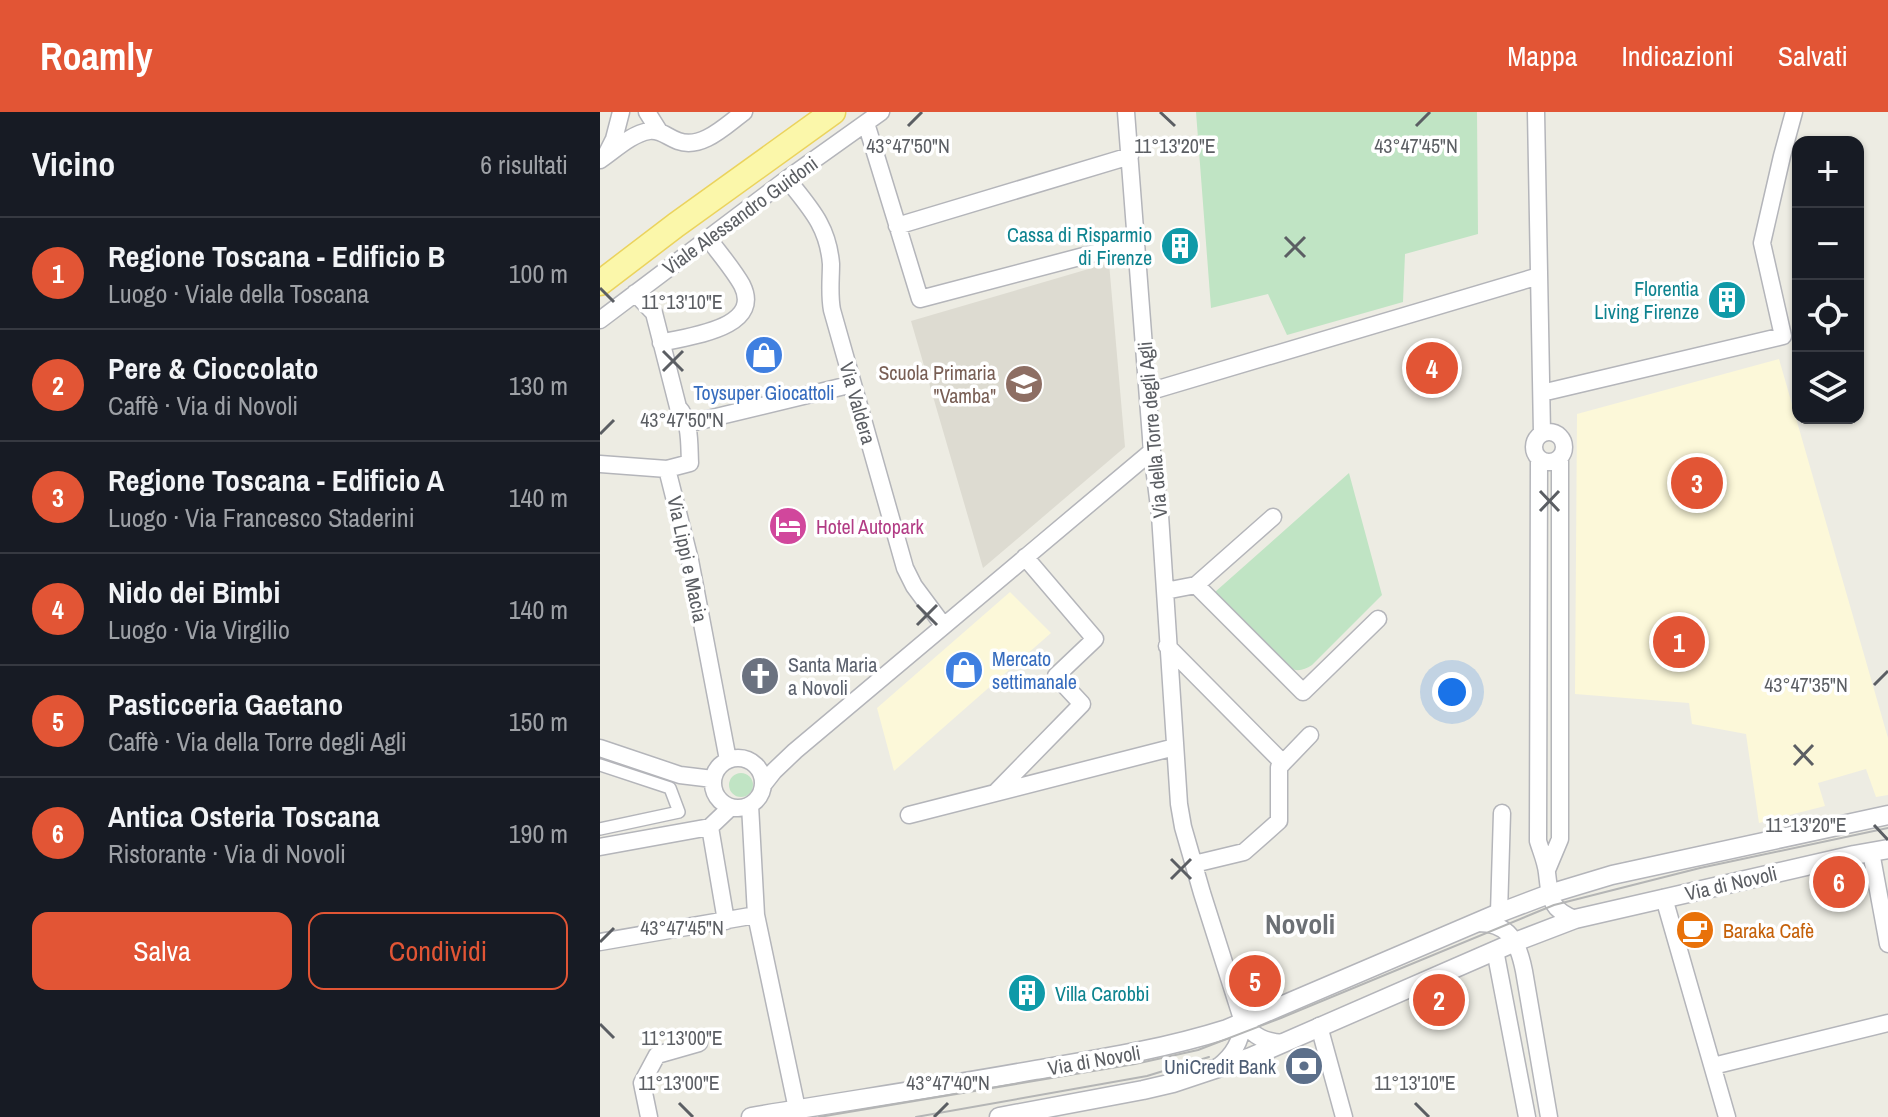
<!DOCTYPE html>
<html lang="it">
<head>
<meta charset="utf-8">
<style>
  :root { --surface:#171b24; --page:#20242c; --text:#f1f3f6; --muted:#9ea1a6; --line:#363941; --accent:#e25535 }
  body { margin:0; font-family:"Archivo Narrow",sans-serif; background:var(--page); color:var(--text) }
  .controls { position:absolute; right:24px; top:24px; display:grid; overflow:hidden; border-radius:16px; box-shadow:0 2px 6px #0004 }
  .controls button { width:72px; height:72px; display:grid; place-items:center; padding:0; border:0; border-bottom:2px solid var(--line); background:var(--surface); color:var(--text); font:40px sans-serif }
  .you { position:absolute; left:852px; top:580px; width:28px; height:28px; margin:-20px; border:6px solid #fff; border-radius:50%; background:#1a73e8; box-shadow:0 0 0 12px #1a73e833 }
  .badge { display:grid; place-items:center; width:52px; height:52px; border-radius:50%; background:var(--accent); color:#fff; font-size:26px; font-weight:700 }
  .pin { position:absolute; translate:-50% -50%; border:4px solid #fff; box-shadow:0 2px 8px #0006 }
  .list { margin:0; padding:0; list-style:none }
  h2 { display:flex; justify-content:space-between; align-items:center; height:104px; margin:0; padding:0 32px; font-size:34px }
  h2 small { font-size:26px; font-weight:400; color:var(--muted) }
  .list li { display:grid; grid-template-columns:52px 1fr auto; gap:24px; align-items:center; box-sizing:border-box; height:112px; padding:0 32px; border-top:2px solid var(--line) }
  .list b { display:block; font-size:30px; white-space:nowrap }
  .list p { margin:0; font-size:26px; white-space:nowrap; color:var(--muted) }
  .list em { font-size:26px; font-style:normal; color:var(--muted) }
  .actions { display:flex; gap:16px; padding:24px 32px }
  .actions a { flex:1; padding:18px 0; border:2px solid var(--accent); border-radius:16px; text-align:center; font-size:28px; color:var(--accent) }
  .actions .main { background:var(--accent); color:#fff }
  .icon { flex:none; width:44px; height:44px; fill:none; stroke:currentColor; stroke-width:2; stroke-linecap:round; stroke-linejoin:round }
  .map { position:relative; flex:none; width:1288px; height:1005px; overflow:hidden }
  header { display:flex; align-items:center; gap:48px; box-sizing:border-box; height:112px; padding:0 40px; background:var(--accent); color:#fff }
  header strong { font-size:38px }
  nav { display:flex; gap:44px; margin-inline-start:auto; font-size:28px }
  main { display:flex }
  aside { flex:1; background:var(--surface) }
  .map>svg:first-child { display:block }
  .commercial { fill:#fcf8d9 }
  .education { fill:#dddbd1 }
  .green { fill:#c0e4c4 }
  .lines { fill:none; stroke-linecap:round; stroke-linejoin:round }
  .pedestrian-casing { stroke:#b4b5ba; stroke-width:14 }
  .minor-casing { stroke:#b4b5ba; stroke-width:19 }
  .tertiary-casing { stroke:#b4b5ba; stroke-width:21 }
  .primary-casing { stroke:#ebd35e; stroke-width:27 }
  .pedestrian { stroke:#fff; stroke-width:11 }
  .minor { stroke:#fff; stroke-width:16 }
  .tertiary { stroke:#fff; stroke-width:18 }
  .primary { stroke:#fbf7aa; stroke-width:24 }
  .tram { stroke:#b4b5b5; stroke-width:2 }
  .ticks { fill:none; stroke:#5b5e63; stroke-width:3 }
  .labels { text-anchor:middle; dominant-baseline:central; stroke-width:7; stroke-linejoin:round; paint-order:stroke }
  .street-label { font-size:20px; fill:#5b5e63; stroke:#fff }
  .culture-label { font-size:20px; fill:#0d838f; stroke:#fff; text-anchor:end }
  .education-label { font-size:20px; fill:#785e54; stroke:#fff; text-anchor:end }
  .shop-label { font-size:20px; fill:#366cbe; stroke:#fff }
  .hotel-label { font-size:20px; fill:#b23c85; stroke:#fff; text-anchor:start }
  .worship-label { font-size:20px; fill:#5b616d; stroke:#fff; text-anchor:start }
  .food-label { font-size:20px; fill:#c56008; stroke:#fff; text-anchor:start }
  .service-label { font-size:20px; fill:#4e5e75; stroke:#fff; text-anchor:end }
  .district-label { font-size:28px; font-weight:bold; fill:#6c7075; stroke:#fff }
  .ticks-label { font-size:20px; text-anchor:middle; fill:#5b5e63; stroke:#fff; stroke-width:7; stroke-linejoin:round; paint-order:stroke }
</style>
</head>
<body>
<header>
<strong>Roamly</strong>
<nav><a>Mappa</a><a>Indicazioni</a><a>Salvati</a></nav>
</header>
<main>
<aside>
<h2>Vicino<small>6 risultati</small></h2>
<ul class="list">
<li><span class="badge">1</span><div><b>Regione Toscana - Edificio B</b><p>Luogo · Viale della Toscana</p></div><em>100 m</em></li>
<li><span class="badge">2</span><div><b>Pere &amp; Cioccolato</b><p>Caffè · Via di Novoli</p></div><em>130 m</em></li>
<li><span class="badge">3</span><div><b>Regione Toscana - Edificio A</b><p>Luogo · Via Francesco Staderini</p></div><em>140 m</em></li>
<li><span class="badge">4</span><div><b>Nido dei Bimbi</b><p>Luogo · Via Virgilio</p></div><em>140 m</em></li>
<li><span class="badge">5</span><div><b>Pasticceria Gaetano</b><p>Caffè · Via della Torre degli Agli</p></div><em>150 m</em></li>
<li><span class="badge">6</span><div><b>Antica Osteria Toscana</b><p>Ristorante · Via di Novoli</p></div><em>190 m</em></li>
</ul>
<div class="actions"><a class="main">Salva</a><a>Condividi</a></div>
</aside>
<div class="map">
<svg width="1288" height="1005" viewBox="0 0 1288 1005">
  <rect width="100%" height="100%" fill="#edece3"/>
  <path class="commercial" d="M1179,247l109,379v57l-12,2 -10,-28 -48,14 7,23 -66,17 -13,-89 -54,-10 -3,-21 -114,-9 2,-280z
    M410,480l41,41 -157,138 -17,-63z"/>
  <path class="education" d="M509,151l16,184 -142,121 -72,-247z"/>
  <path class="green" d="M596,0h281l1,122 -73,20 -2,48 -116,33 -19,-41 -57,14z
    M749,361l33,122 -70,70c-8,5 -14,7 -23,3l-74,-76z
    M129 673a12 12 0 1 1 24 0a12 12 0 1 1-24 0Z"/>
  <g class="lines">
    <defs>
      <path id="pedestrian" d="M0,653l70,23 9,24 -79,17"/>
      <path id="minor" d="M47,0l12,19
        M526,0l26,339 8,64 19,289 4,23 19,66 41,129c11,15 22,20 41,21
        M936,0l6,321
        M266,11l54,176 217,-57
        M6,43l8,-16 7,-27
        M0,48c15,-10 31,-26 49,-29 11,-2 18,6 29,10 24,9 48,-16 66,-29
        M187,67c23,29 41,47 44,85 0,15 -2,30 1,46l73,258 9,18 29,39
        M297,114l233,-70
        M0,208l187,-141 94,-67
        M61,231c26,-7 103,-14 81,-58 -9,-16 -23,-32 -34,-47
        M950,279l233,-55 -21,-93 20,-87 12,-44
        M548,280l391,-116
        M87,312l166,-40
        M934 335a15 15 0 1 1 30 0a15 15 0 1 1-30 0Z
        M939,348l-1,381c3,10 8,21 9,32 3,24 2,36 28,46
        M0,352l67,5 23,-6c-1,-18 1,-42 -12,-56l-24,-94 -19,-20
        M67,357l23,91 38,200
        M596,473l77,-68
        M565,479l31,-6 107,107 75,-73
        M567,534l116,117 -4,4v54l-35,31 -50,12
        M0,636l80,27 33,4
        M113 671a25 25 0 1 1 50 0a25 25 0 1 1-50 0Z
        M683,651l27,-28
        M163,673l11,-14 21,-20 357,-300
        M397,679l85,-87 -26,-28 39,-37 -70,-82
        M150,693l6,110 41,194
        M309,703l266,-68
        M110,715l16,94
        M0,735l110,-20 21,-20
        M1271,740l17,92
        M947,758l13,-31v-381
        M1064,786l63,219
        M899,801l3,-100
        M875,811c34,-1 43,18 49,48l25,146
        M0,830l156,-27
        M895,838l32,167
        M719,914l25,91
        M1113,954l175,-43
        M618,955c16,-12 23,-26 25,-45
        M49,1005l-7,-34 15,-28 42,-12"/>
      <path id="tertiary" d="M151,1005c95,-16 190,-30 284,-47 65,-11 129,-21 192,-41l272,-116 50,-19 63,-19 276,-60
        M399,1005l144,-27 30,-7 78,-26 264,-115 60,-23 279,-64 34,-6"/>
      <path id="primary" d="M0,171l76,-58 157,-113"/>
    </defs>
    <use href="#pedestrian" class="pedestrian-casing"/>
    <use href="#minor" class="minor-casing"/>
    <use href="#tertiary" class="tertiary-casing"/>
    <use href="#primary" class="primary-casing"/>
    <use href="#pedestrian" class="pedestrian"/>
    <use href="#minor" class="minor"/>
    <use href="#tertiary" class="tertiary"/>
    <use href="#primary" class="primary"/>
    <path class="tram" d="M219,1005l316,-53 63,-14 83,-32 273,-113 146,-37 188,-40
      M316,1005l231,-41 62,-19"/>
  </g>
  <path class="ticks" d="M560,0l15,14M308,14l14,-14M816,14l14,-14M685,125l20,20M685,145l20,-20M0,176l14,14M63,239l20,20M63,259l20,-20M0,322l14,-14M940,379l19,20M940,399l19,-20M317,493l20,20M317,513l20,-20M1274,573l14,-14M1194,633l19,20M1194,653l19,-20M1274,713l14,15M571,747l20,20M571,767l20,-20M0,830l14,-14M0,912l14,14M79,991l14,14M815,991l14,14M334,1005l14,-14"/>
  <defs>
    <symbol id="building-disc" viewBox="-11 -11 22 22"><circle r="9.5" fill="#0f9aa8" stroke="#fff"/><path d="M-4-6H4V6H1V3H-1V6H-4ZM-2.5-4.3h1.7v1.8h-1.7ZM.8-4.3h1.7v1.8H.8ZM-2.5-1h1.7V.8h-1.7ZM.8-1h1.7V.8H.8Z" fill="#fff"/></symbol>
    <symbol id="shop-disc" viewBox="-11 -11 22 22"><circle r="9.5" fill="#3f7fe0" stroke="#fff"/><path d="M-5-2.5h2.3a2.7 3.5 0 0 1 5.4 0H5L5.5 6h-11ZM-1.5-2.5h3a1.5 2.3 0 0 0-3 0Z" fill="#fff"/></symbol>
    <symbol id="school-disc" viewBox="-11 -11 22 22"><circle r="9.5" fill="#8d6e63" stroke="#fff"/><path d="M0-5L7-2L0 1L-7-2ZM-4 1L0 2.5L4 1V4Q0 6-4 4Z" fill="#fff"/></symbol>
    <symbol id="hotel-disc" viewBox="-11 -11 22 22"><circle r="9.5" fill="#d1479c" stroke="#fff"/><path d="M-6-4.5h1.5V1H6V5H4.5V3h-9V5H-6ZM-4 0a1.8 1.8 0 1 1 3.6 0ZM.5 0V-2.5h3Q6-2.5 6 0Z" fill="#fff"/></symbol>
    <symbol id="church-disc" viewBox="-11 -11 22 22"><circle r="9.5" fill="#6b7280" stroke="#fff"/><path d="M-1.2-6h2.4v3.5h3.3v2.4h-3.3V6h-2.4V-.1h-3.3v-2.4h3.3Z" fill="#fff"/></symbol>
    <symbol id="cafe-disc" viewBox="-11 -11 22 22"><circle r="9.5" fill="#e8710a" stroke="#fff"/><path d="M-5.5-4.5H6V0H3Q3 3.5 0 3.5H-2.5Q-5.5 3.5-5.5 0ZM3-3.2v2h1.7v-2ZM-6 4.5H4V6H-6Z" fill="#fff"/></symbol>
    <symbol id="bank-disc" viewBox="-11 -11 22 22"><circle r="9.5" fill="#5c6f8a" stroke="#fff"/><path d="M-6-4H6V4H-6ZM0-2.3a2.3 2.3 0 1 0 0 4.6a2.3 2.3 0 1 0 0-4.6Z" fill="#fff"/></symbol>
  </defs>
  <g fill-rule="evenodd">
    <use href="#building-disc" x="558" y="112" width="44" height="44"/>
    <use href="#building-disc" x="1105" y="166" width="44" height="44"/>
    <use href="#shop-disc" x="142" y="221" width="44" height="44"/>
    <use href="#school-disc" x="402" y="250" width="44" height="44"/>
    <use href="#hotel-disc" x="166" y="392" width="44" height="44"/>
    <use href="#shop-disc" x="342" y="536" width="44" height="44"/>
    <use href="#church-disc" x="138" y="542" width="44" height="44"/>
    <use href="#cafe-disc" x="1073" y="796" width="44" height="44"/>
    <use href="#building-disc" x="405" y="859" width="44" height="44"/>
    <use href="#bank-disc" x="682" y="932" width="44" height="44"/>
  </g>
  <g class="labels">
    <g class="street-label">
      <text transform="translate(140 103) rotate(-36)">Viale Alessandro Guidoni</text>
      <text transform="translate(258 291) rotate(74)">Via Valdera</text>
      <text transform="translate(552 318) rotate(-95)">Via della Torre degli Agli</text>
      <text transform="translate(88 447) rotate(78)">Via Lippi e Macia</text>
      <text transform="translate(1131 771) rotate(-13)">Via di Novoli</text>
      <text transform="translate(494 948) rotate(-10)">Via di Novoli</text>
    </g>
    <g class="culture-label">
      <text x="552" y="122">Cassa di Risparmio<tspan x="552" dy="23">di Firenze</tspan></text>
      <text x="1099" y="176">Florentia<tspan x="1099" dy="23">Living Firenze</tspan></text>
      <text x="455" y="881" text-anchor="start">Villa Carobbi</text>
    </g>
    <g class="education-label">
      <text x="396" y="260">Scuola Primaria<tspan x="396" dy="23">"Vamba"</tspan></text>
    </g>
    <g class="shop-label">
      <text x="164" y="280">Toysuper Giocattoli</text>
      <text x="392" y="546" text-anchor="start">Mercato<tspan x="392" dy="23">settimanale</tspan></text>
    </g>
    <g class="hotel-label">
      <text x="216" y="414">Hotel Autopark</text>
    </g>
    <g class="worship-label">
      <text x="188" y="552">Santa Maria<tspan x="188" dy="23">a Novoli</tspan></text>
    </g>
    <g class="food-label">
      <text x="1123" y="818">Baraka Cafè</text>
    </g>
    <g class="service-label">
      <text x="676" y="954">UniCredit Bank</text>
    </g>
    <g class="district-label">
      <text x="700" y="812">Novoli</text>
    </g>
  </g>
  <g class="ticks-label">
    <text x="308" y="41">43°47'50"N</text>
    <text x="575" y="41">11°13'20"E</text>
    <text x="816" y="41">43°47'45"N</text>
    <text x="82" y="197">11°13'10"E</text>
    <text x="82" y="315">43°47'50"N</text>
    <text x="1206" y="580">43°47'35"N</text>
    <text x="1206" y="720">11°13'20"E</text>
    <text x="82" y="823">43°47'45"N</text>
    <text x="82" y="933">11°13'00"E</text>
    <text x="79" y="978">11°13'00"E</text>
    <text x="348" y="978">43°47'40"N</text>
    <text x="815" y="978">11°13'10"E</text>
  </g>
</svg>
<div class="controls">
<button>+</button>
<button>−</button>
<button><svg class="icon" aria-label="locate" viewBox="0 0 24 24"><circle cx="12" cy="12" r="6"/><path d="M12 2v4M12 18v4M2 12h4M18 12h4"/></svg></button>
<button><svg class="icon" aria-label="layers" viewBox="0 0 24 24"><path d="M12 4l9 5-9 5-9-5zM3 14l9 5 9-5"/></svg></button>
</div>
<div class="you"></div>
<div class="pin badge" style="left:1079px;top:530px">1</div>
<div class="pin badge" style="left:839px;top:888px">2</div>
<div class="pin badge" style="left:1097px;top:371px">3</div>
<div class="pin badge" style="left:832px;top:256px">4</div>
<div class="pin badge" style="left:655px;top:869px">5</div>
<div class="pin badge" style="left:1239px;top:770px">6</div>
</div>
</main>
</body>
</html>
